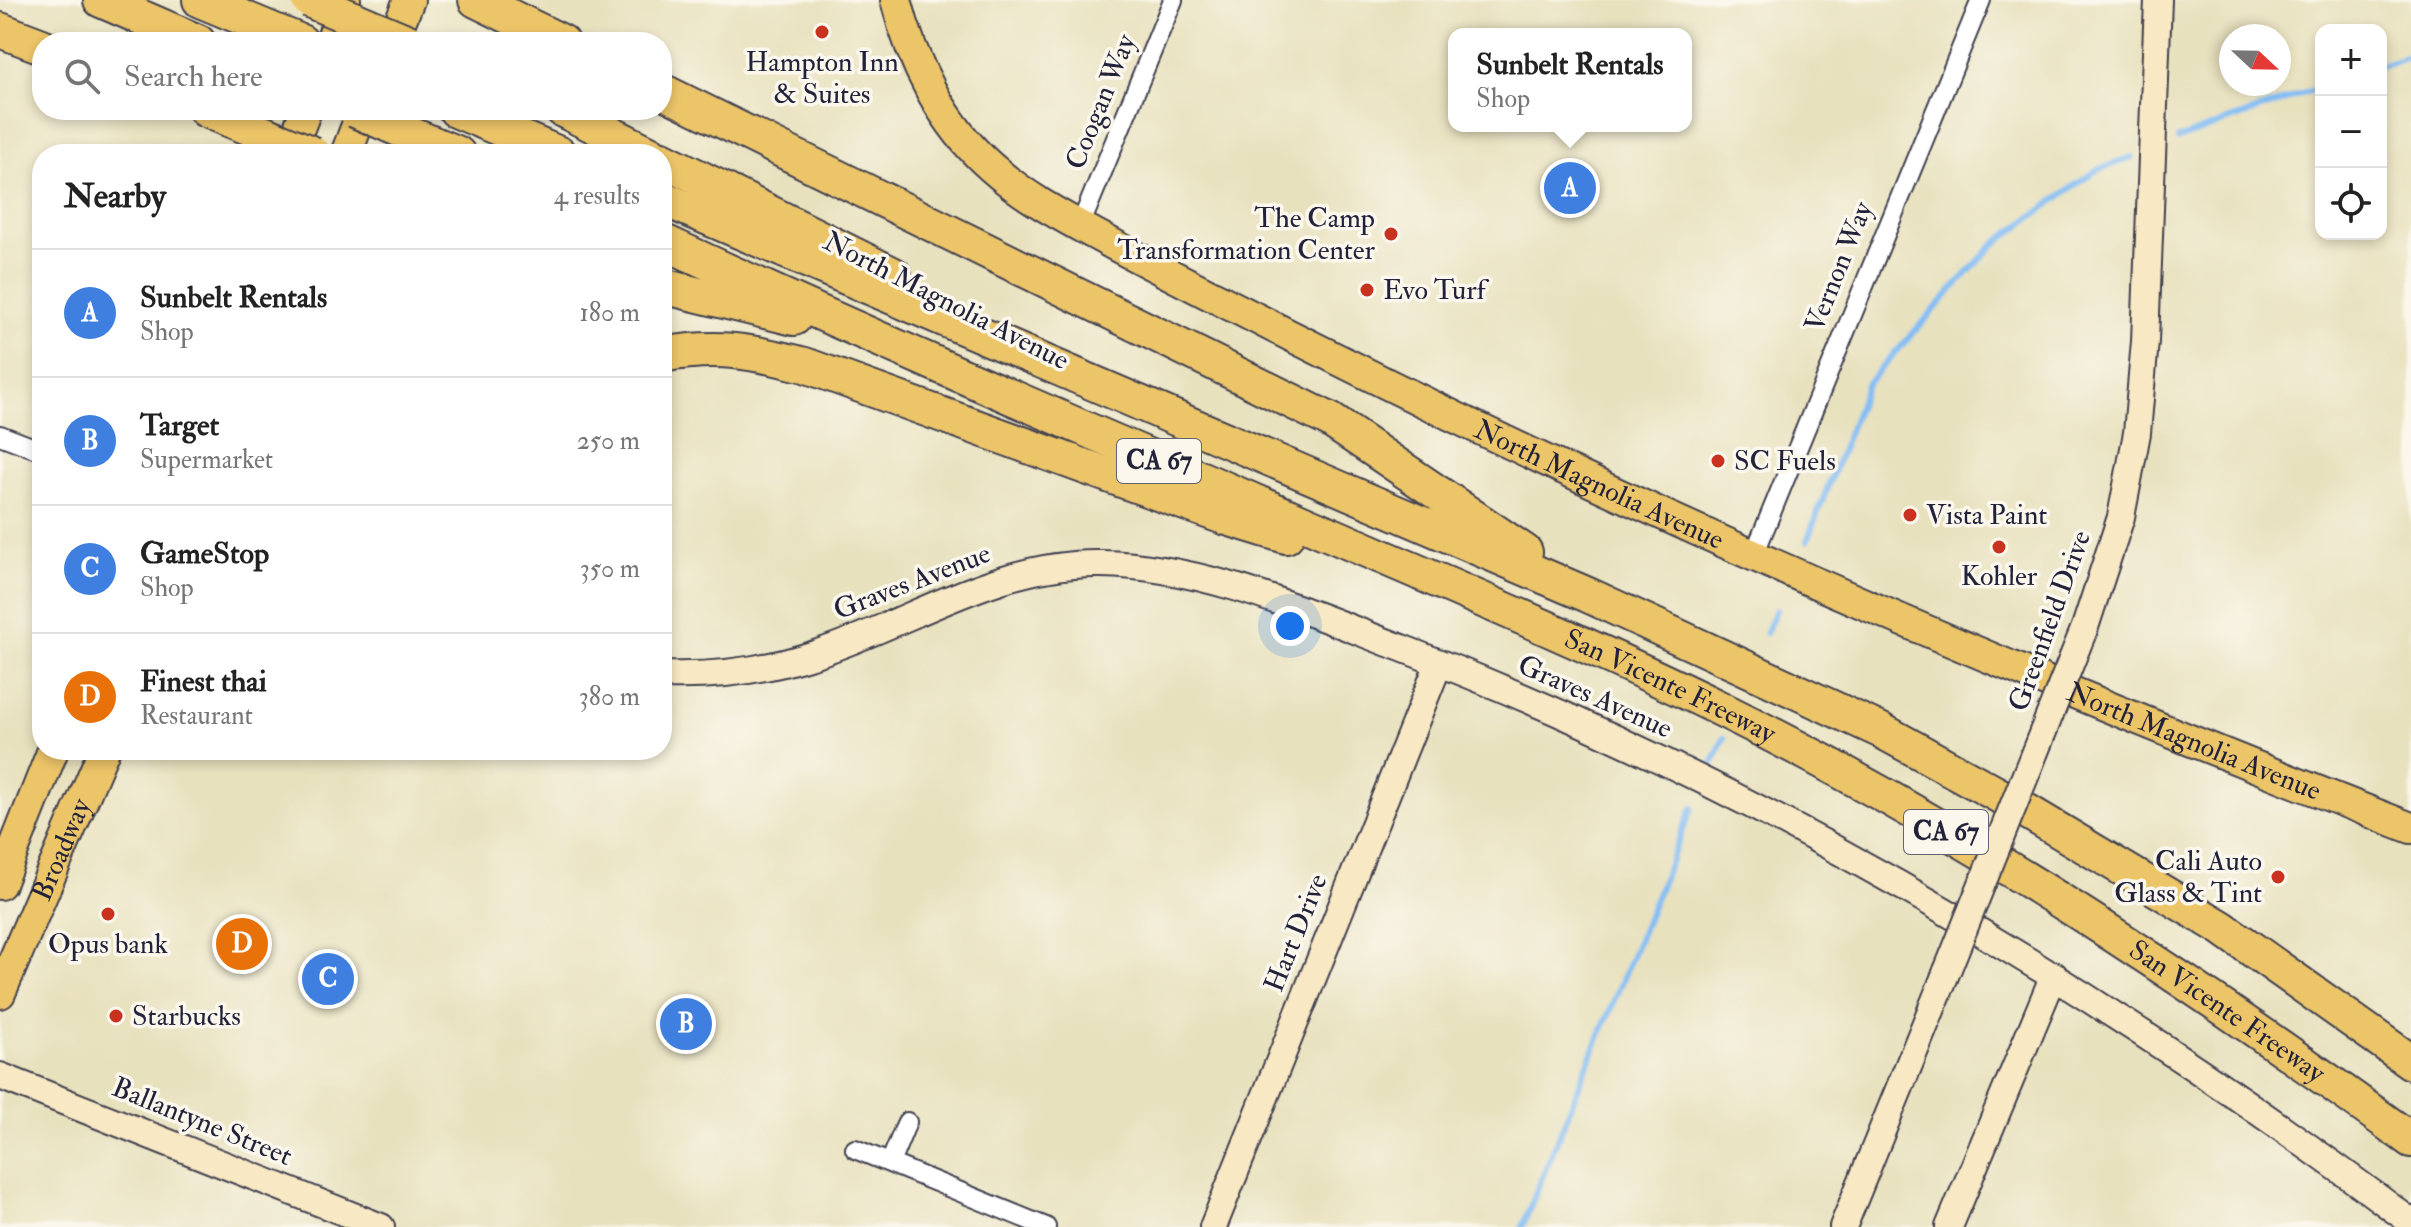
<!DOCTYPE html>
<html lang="en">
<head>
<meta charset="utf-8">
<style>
  :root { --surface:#fff; --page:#f6f6f6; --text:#222; --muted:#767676; --line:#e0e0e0; --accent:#2563eb }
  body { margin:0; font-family:"IM FELL Double Pica",serif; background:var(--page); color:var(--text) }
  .controls { position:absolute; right:24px; top:24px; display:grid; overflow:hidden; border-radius:16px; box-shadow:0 4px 12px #0003 }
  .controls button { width:72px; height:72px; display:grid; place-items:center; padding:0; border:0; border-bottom:2px solid var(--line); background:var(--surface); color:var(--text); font:40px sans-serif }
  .compass { position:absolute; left:2219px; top:24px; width:72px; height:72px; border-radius:50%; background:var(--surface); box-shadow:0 4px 12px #0003; rotate:112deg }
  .you { position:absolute; left:1290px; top:626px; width:28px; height:28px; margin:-20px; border:6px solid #fff; border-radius:50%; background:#1a73e8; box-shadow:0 0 0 12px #1a73e833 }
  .badge { display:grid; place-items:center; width:52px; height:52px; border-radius:50%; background:var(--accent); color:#fff; font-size:26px; font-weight:700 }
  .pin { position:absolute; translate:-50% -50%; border:4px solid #fff; box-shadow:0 2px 8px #0006 }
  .popup { position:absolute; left:1448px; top:28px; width:244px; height:104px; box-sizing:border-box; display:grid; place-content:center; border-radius:16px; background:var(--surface); filter:drop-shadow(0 2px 6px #0005); font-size:26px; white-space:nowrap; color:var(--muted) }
  .popup b { font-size:30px; color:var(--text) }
  .popup::after { content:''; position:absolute; left:50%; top:100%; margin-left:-16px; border:16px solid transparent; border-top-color:var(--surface) }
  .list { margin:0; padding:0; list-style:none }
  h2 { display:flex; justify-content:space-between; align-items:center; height:104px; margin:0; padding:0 32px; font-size:34px }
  h2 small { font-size:26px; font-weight:400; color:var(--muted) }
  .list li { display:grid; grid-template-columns:52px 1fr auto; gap:24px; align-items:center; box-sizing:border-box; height:128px; padding:0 32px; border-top:2px solid var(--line) }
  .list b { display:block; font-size:30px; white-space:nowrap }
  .list p { margin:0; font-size:26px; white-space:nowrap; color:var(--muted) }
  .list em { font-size:26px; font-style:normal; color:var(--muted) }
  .icon { flex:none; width:44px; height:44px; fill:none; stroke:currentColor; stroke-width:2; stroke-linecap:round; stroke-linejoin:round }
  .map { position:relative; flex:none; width:2411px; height:1227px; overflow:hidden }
  .search { position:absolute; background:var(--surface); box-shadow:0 4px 12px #0003; left:32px; top:32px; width:640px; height:88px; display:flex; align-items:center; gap:20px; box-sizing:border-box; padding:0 28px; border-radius:32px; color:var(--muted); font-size:30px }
  .panel { position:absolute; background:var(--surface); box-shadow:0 4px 12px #0003; left:32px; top:144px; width:640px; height:616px; border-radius:32px }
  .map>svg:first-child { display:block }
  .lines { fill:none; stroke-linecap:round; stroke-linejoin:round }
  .stream { stroke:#83bdf4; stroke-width:6 }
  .street-casing { stroke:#403f4f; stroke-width:22 }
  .secondary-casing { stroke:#403f4f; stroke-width:30 }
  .primary-casing { stroke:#403f4f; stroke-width:34 }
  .highway-casing { stroke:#403f4f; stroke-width:38 }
  .street { stroke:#fff; stroke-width:18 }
  .secondary { stroke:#f8e8c3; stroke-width:26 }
  .primary { stroke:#edc569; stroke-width:30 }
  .highway { stroke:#edc569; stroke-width:34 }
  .secondary-bridge-casing { stroke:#403f4f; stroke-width:30; stroke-linecap:butt }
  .highway-bridge-casing { stroke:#403f4f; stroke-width:38; stroke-linecap:butt }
  .secondary-bridge { stroke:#f8e8c3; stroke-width:26 }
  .highway-bridge { stroke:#edc569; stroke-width:34 }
  .poi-dot { fill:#c8321e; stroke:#fbf7ec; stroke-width:3 }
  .labels { text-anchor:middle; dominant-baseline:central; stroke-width:7; stroke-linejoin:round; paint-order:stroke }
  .shield { fill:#fbf7ec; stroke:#636270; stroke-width:2 }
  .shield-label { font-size:26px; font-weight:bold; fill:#22223b }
  .poi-label { font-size:28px; fill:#22223b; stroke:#fbf7ec; text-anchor:start }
  .street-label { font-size:28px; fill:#22223b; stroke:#fbf7ec }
</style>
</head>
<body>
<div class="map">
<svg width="2411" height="1227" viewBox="0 0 2411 1227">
  <rect width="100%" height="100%" fill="#fbf7ec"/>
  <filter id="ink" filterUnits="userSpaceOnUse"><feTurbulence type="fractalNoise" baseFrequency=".0125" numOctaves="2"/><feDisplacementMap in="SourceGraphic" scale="16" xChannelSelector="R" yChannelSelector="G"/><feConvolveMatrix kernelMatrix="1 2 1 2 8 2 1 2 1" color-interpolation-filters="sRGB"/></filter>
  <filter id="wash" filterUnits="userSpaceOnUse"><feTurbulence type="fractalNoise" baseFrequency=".006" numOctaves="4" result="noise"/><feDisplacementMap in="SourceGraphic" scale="32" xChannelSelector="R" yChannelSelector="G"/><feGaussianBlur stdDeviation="1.8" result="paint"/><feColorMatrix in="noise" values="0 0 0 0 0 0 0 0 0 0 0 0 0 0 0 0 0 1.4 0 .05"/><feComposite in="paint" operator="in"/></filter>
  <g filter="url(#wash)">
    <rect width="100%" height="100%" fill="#e8e1be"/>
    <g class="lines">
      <path class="stream" d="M2381,66l30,-10
        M2178,139l143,-52
        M1807,541l60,-157 126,-139 102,-74 37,-14
        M1766,633l10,-23
        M1713,763l11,-25
        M1522,1227l170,-419"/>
    </g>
  </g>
  <g filter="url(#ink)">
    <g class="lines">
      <defs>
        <path id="street" d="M1080,226l93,-226
          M0,435l42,16
          M1753,557l228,-557
          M855,1149l191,78
          M890,1163l17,-41"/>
        <path id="secondary" d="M2085,627l36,-110 16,-84 8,-92 13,-341
          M662,675c52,2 104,-5 153,-21 96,-31 182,-92 286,-90 104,2 203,47 298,83 364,139 701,342 1012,575
          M0,1076l381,151
          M1213,1227l226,-564
          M1843,1227l104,-256
          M1949,1227l105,-252"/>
        <g id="primary">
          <path id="s1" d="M896,0c16,62 46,124 95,167 38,34 82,55 127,80 73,39 147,76 221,113 349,175 709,326 1072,468"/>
          <path d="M331,42l14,-42"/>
          <path d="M392,42l17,-42"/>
          <path d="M289,154l17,-44"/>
          <path d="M346,154l17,-44"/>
          <path d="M0,884l53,-134"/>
          <path id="s2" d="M0,993l104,-243"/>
        </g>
        <g id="highway">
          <path d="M101,0l97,42"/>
          <path d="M200,0l101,42"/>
          <path d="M476,0l86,42"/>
          <path d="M0,30l42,16"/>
          <path d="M662,91l668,329 195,132"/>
          <path d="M206,110l49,20"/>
          <path d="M456,110l103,44"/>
          <path d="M563,110l88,44"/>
          <path d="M412,135l46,19"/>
          <path d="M662,159l232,116"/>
          <path d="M662,198l926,397 296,137 129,71 209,125 189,134"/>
          <path id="s3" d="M662,241c207,96 416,185 626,275 145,63 293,124 435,194 243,120 468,271 688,430"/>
          <path d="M662,286l132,32"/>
          <path d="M662,355c55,-10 90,-4 143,10l416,151 65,20"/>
        </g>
      </defs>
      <use href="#street" class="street-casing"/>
      <use href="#secondary" class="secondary-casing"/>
      <use href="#primary" class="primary-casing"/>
      <use href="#highway" class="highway-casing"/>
      <use href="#street" class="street"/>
      <use href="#secondary" class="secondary"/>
      <use href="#primary" class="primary"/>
      <use href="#highway" class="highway"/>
      <defs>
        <path id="secondary-bridge" d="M1947,971l138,-344"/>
        <path id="highway-bridge" d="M309,0l99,42
          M355,110l57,25
          M255,130l58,24"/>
      </defs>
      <use href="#secondary-bridge" class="secondary-bridge-casing"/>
      <use href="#highway-bridge" class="highway-bridge-casing"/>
      <use href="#secondary-bridge" class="secondary-bridge"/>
      <use href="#highway-bridge" class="highway-bridge"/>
    </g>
  </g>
  <g class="poi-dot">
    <circle cx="822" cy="32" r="8"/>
    <circle cx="1391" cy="234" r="8"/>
    <circle cx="1367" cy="290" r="8"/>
    <circle cx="1718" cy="461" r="8"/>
    <circle cx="1910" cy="515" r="8"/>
    <circle cx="1999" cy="547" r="8"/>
    <circle cx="2278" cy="877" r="8"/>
    <circle cx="108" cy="914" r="8"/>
    <circle cx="116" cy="1016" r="8"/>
  </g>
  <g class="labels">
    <g class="shield">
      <rect x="1117" y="439" width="84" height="44" rx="6"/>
      <rect x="1904" y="810" width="84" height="44" rx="6"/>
    </g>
    <g class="shield-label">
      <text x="1159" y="461">CA 67</text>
      <text x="1946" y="832">CA 67</text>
    </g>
    <g class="poi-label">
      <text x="822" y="62" text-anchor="middle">Hampton Inn<tspan x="822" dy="32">&amp; Suites</tspan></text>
      <text x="1375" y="218" text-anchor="end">The Camp<tspan x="1375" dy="32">Transformation Center</tspan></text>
      <text x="1383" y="290">Evo Turf</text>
      <text x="1734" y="461">SC Fuels</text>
      <text x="1926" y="515">Vista Paint</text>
      <text x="1999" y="576" text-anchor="middle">Kohler</text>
      <text x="2262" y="861" text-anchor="end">Cali Auto<tspan x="2262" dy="32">Glass &amp; Tint</tspan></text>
      <text x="108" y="944" text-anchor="middle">Opus bank</text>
      <text x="132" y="1016">Starbucks</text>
    </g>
    <g class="street-label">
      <text transform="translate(1101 102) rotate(-68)">Coogan Way</text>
      <text transform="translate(1839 267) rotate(-68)">Vernon Way</text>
      <text transform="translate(946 301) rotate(27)">North Magnolia Avenue</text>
      <text stroke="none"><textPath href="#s1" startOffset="882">North Magnolia Avenue</textPath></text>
      <text transform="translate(912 582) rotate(-21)">Graves Avenue</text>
      <text transform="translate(2050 621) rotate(-70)">Greenfield Drive</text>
      <text stroke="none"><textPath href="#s3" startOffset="1102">San Vicente Freeway</textPath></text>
      <text transform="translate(1595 697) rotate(24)">Graves Avenue</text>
      <text stroke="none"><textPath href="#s1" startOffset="1530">North Magnolia Avenue</textPath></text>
      <text stroke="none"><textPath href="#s2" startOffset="156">Broadway</textPath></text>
      <text transform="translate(1296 933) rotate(-68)">Hart Drive</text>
      <text stroke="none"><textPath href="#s3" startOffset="1748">San Vicente Freeway</textPath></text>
      <text transform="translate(202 1122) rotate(22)">Ballantyne Street</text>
    </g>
  </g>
</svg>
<div class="controls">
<button>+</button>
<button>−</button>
<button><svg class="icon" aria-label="locate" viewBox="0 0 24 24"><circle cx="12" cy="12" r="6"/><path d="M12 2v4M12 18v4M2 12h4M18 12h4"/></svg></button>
</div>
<svg class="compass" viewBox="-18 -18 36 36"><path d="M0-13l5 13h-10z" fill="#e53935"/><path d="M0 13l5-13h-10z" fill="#767676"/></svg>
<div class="you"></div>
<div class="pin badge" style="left:1570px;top:188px;background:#3f7fe0">A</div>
<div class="popup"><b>Sunbelt Rentals</b>Shop</div>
<div class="pin badge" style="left:686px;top:1024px;background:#3f7fe0">B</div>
<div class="pin badge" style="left:328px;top:979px;background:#3f7fe0">C</div>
<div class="pin badge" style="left:242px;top:944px;background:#e8710a">D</div>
<div class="search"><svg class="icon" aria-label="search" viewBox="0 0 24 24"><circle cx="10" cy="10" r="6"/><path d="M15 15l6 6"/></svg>Search here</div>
<section class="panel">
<h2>Nearby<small>4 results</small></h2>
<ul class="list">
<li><span class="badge" style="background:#3f7fe0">A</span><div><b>Sunbelt Rentals</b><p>Shop</p></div><em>180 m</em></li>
<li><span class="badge" style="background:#3f7fe0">B</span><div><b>Target</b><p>Supermarket</p></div><em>250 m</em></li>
<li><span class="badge" style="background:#3f7fe0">C</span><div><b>GameStop</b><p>Shop</p></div><em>350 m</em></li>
<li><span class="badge" style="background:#e8710a">D</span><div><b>Finest thai</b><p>Restaurant</p></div><em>380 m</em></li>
</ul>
</section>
</div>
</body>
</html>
